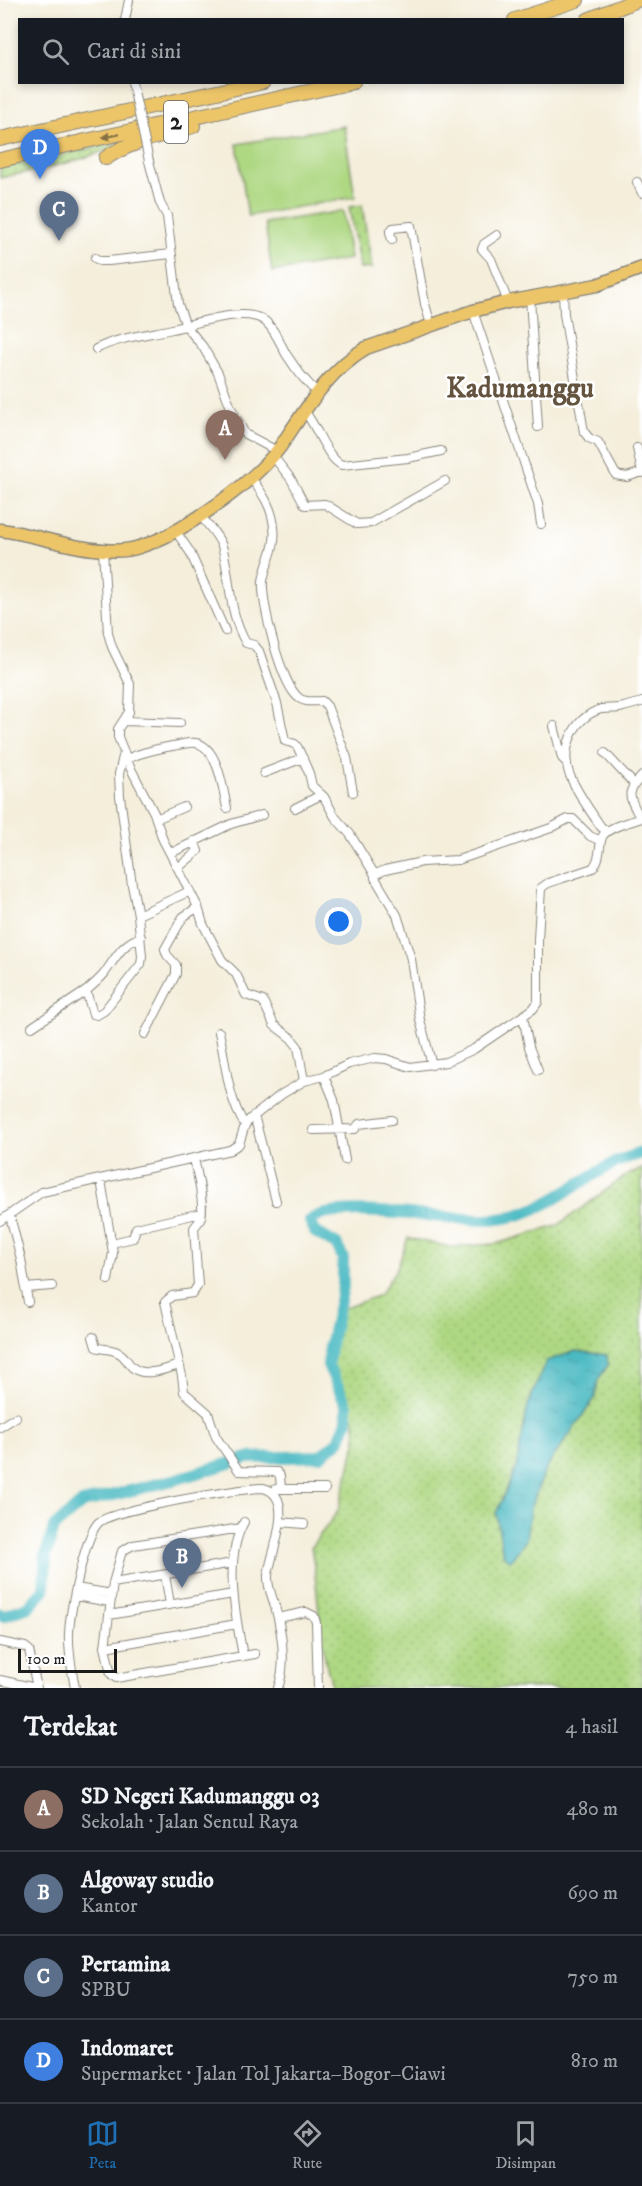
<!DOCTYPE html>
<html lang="id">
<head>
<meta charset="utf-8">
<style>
  :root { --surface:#171b24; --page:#20242c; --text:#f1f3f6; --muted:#9ea1a6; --line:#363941; --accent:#1f6fb2 }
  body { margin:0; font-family:"IM FELL DW Pica",serif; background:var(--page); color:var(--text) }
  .scale { position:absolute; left:18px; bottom:15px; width:99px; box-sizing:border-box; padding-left:6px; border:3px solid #1c1c1c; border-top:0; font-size:16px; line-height:21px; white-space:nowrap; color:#1c1c1c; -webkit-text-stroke:4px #fff; paint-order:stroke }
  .you { position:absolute; left:339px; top:922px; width:21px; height:21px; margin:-15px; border:4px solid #fff; border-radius:50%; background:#1a73e8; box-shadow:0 0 0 9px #1a73e833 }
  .badge { display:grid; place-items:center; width:39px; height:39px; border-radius:50%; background:var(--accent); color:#fff; font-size:20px; font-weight:700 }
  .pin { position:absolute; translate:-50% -50px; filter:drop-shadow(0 2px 3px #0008) }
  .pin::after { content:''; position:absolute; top:32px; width:21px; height:18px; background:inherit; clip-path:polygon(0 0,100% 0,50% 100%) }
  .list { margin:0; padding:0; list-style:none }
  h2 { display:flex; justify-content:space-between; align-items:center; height:78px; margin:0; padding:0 24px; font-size:26px }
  h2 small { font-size:20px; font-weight:400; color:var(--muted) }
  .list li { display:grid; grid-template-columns:39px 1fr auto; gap:18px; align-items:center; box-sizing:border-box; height:84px; padding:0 24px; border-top:2px solid var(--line) }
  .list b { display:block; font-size:22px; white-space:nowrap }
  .list p { margin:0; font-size:20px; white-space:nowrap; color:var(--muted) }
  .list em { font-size:20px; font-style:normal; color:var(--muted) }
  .icon { flex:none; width:33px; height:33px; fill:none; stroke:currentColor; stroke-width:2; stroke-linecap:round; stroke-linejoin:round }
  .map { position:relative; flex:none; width:642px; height:1688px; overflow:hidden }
  .search { position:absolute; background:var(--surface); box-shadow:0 3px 9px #0003; left:18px; right:18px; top:18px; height:66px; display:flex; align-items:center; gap:15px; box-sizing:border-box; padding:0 21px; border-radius:0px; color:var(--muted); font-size:22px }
  .sheet { height:414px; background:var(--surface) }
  nav { display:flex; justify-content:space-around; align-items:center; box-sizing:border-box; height:84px; border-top:2px solid var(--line); background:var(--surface); font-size:16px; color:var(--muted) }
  nav a { display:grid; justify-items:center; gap:3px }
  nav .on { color:var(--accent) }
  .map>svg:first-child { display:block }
  .grass { fill:url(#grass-dots); stroke:#667a50; stroke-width:1.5 }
  .pitch { fill:#afd883; stroke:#667a50; stroke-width:1.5 }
  .water { fill:url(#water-ripples); stroke:#346b70; stroke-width:1.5 }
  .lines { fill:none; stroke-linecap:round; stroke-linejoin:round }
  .river { stroke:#4bbac3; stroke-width:12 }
  .minor-casing { stroke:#88857c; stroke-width:10 }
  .primary-casing { stroke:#88857c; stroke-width:15 }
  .motorway-casing { stroke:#88857c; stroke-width:16 }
  .minor { stroke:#fff; stroke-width:8 }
  .primary { stroke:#edc569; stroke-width:12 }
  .motorway { stroke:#edc569; stroke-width:14 }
  .minor-bridge-casing { stroke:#88857c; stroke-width:10; stroke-linecap:butt }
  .minor-bridge { stroke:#fff; stroke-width:8 }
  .oneway { fill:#847042 }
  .labels { text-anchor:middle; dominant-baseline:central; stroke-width:5; stroke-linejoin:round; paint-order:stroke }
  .shield { fill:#fff; stroke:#606060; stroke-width:1.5 }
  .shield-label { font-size:24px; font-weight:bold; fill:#1c1c1c }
  .quarter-label { font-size:28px; font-weight:bold; fill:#64533f; stroke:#fff }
</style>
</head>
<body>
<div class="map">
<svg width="642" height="1688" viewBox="0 0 642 1688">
  <defs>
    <pattern id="grass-dots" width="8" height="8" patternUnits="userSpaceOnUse" patternTransform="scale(1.5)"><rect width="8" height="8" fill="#afd883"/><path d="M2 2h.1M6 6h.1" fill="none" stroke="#96b971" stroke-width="1.8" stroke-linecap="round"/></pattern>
    <pattern id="water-ripples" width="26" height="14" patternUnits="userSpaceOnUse" patternTransform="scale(1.5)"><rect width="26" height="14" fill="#4bbac3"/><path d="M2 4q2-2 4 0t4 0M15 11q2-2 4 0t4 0" fill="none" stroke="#419fa7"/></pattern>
  </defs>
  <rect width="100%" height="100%" fill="#fff"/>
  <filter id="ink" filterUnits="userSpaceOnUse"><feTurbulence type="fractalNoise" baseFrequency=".0167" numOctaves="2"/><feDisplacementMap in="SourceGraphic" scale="12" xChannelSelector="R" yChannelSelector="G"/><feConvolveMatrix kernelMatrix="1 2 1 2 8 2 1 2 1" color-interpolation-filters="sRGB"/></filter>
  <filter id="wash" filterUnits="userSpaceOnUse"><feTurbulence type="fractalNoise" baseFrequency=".008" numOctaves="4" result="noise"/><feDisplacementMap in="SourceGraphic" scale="24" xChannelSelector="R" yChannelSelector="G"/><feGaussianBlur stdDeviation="1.35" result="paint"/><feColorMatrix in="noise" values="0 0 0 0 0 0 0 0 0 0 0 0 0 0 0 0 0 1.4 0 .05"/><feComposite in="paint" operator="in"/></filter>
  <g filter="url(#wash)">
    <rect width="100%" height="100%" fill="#f4eedb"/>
    <path class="grass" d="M129,140c-41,21 -84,28 -129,38v-10z
      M362,205l10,63 -12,1 -11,-62z
      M642,1168v520h-309c-16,-45 -13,-95 -22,-141l27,-36 18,-68 -1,-22 -27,-56 2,-19 9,-36 41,-15 17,-27 11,-30 42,9 46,-3 61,-18 70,-51z"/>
    <path class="pitch" d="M344,126l11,71 -107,19 -11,-72z
      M343,211l7,48 -78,13 -7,-49z"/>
    <path class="water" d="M575,1351l32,4 1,10 -10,15 -3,18 -49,70 -16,41 -4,31 -16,21 -7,-6 -7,-42 20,-45 12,-63 18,-44z"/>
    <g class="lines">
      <path class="river" d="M0,1614l3,2 25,-9 16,-17 2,-35 8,-28 28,-24 95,-24 70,-21 73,-2 19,-15 8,-20v-15l-19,-41 2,-19 13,-59v-29l-6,-13 -22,-13 -5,-11c20,-22 144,0 177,-1 64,-2 99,-53 155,-67"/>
    </g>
  </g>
  <g filter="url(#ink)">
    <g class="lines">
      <defs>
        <path id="minor" d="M125,20l4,-20
          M149,161l11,42 7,13 11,88 8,22 17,21 15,26 13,35 14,26 32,17
          M637,182l5,11
          M497,235l-13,9 -2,5 9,10 17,43
          M392,240l-2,-8 3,-4 18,-2 14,78 6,21
          M95,258l5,3h9l62,-7
          M563,291l1,23 20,118 5,6 9,4 18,33 11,2 15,-5
          M530,297l8,130
          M473,311l65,193 3,20
          M96,349c23,-12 50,-14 76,-20 23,-5 75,-24 94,-7 9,8 14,21 20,32 9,14 19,28 32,39
          M305,412c12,14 22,47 37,53l66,-7 33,-7
          M637,448l5,25
          M273,456l18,23 14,26 20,-1 32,20 14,-1 74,-42
          M251,478c12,16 21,29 23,49 3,20 -8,35 -11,54 -2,22 18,104 36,117 6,5 16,3 23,3l5,5 20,52 6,34
          M200,515c8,10 18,20 22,31 9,33 6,66 24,97l8,2 5,6 18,52 8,38 10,3 3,4 11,25 3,13 12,11 11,20 15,17 25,41
          M175,530l15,22 35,79
          M103,550l5,83 4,14 18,37 -1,28 -11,17v8l12,30 24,46 9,27 35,67 5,17 19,36 14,14 10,21 17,6 11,24 17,13 7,9 6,34
          M125,721l55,2
          M554,726l8,32 5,5
          M605,753l29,31
          M127,759c14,-7 30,-10 45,-13 8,-1 16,-4 24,-3 22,4 27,46 31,65
          M264,773l39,-15
          M295,808l26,-13
          M640,818c-10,-21 -16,-24 2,-42
          M156,819l28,-12
          M607,831l-6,-4c-10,-15 -21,-30 -29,-47 -14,-27 0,-62 29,-71 6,-1 13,0 19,-1 7,-2 14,-4 22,-6
          M171,853l60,-29 31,-9
          M179,867l19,-16 -4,-10
          M138,915l52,-24
          M86,991c6,-5 13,-11 18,-17 11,-15 18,-31 37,-37
          M523,1016l6,31 9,23
          M32,1027l54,-36 7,23 4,1 7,-4 37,-47 1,-8 -4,-41 -6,-30 -12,-89 -1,-22 5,-22
          M219,1032c7,30 8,66 26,93
          M145,1034l31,-60v-9l-9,-10 -2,-6 18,-32 15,-10
          M432,1065l-12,-45 -9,-61 -14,-44 -22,-37 1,-4 9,-4 37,-8 36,-2 93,-32 17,-9h5l17,17 11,5
          M324,1076l10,24 11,60
          M254,1115l22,86
          M313,1130l42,-1 4,-5 33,-4
          M194,1159c3,13 12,50 6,61 -2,3 -4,5 -6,8l4,57 -5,8 -21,3 -7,6 17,74 2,16 24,21 8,24 23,34 38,1 3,4 1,13
          M101,1180l12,73 -5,27
          M10,1216l11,43 7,43
          M0,1221l42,-29 188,-42 9,-6 6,-19 5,-6 32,-25 22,-13 20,-5 25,-12 26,-6 11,1 24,8 36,-5 28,-13 59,-40 5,-7v-63l3,-51 7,-5 45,-15c7,-9 6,-17 8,-28 2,-13 30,-18 41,-22
          M112,1243l21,-5 3,-10 65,-15
          M25,1288l27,-2
          M93,1337l3,10c7,3 15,1 23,6 6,3 8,9 13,14 12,11 34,2 47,-2
          M0,1427l16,-10
          M276,1489h49
          M280,1522l24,2
          M241,1528l-108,17 -11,6 -9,32 -8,64 6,27 5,4 139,-24
          M165,1575l5,29
          M113,1583l120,-20
          M76,1588l36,6
          M75,1596l35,6
          M109,1615l124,-21
          M278,1618l28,-6 8,4 2,7 2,65
          M0,1642l25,5 4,3 8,38
          M105,1647l132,-23
          M243,1656c-7,-39 -20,-97 1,-134
          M0,1680l36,8
          M75,1688c-3,-18 -7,-36 -6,-55 1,-21 15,-95 29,-110 12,-13 142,-35 165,-35 34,7 8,65 5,87 -1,11 4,21 7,31 7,26 12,57 3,82"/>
        <path id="primary" d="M0,530c35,4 67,18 103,20 12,1 25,1 36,-3 41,-12 116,-65 141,-100 24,-35 48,-77 86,-99l107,-37 35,-9 89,-17 45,-17"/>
        <path id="motorway" d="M515,20l62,-20
          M588,20l49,-20
          M0,139l263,-57
          M106,158c24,-17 59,-23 87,-32
          M0,160l353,-78"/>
      </defs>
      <use href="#minor" class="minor-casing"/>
      <use href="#primary" class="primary-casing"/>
      <use href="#motorway" class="motorway-casing"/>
      <use href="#minor" class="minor"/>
      <use href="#primary" class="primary"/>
      <use href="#motorway" class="motorway"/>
      <defs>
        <path id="minor-bridge" d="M132,82l17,79"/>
      </defs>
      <use href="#minor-bridge" class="minor-bridge-casing"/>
      <use href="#minor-bridge" class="minor-bridge"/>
    </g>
    <defs><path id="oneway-solid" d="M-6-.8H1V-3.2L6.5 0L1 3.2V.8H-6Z" transform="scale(1.5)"/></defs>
    <use class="oneway" href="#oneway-solid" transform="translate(111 136) rotate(168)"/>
  </g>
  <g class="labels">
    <rect class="shield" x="164" y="101" width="24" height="42" rx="4.5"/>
    <g class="shield-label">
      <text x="176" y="122">2</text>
    </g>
    <g class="quarter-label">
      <text x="520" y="388">Kadumanggu</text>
    </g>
  </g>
</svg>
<div class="scale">100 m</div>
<div class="you"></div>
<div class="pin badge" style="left:225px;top:460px;background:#8d6e63">A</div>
<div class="pin badge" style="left:182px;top:1588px;background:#5c6f8a">B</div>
<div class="pin badge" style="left:59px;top:241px;background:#5c6f8a">C</div>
<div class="pin badge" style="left:40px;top:179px;background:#3f7fe0">D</div>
<div class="search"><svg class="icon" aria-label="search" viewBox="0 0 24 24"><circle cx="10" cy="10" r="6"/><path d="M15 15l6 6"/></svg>Cari di sini</div>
</div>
<section class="sheet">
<h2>Terdekat<small>4 hasil</small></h2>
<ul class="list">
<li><span class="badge" style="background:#8d6e63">A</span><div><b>SD Negeri Kadumanggu 03</b><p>Sekolah · Jalan Sentul Raya</p></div><em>480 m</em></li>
<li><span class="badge" style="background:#5c6f8a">B</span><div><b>Algoway studio</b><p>Kantor</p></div><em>690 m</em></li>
<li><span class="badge" style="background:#5c6f8a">C</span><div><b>Pertamina</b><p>SPBU</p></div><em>750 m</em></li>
<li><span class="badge" style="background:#3f7fe0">D</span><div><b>Indomaret</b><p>Supermarket · Jalan Tol Jakarta–Bogor–Ciawi</p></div><em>810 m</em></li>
</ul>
</section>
<nav>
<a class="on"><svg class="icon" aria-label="map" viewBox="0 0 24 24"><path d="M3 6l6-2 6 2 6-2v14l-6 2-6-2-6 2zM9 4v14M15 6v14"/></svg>Peta</a>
<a><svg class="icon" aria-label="directions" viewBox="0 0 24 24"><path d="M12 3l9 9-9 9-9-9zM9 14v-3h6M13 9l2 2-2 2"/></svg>Rute</a>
<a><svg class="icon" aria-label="saved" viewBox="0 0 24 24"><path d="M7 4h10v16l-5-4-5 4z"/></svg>Disimpan</a>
</nav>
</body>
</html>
